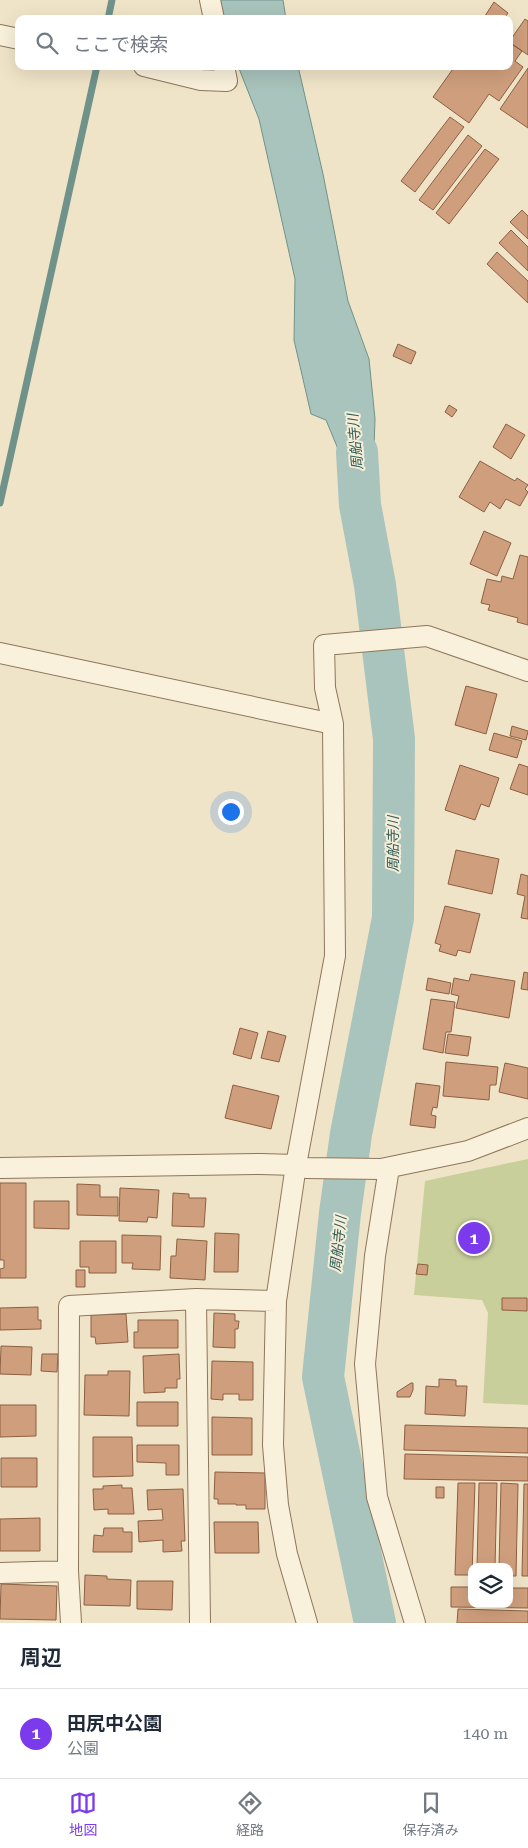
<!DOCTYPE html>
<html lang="ja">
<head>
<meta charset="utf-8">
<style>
  :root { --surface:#fff; --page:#f2f2f3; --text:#1f2937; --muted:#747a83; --line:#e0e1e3; --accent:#7c3aed }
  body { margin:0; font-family:"Roboto Serif","Noto Sans JP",serif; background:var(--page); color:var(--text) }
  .controls { position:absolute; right:15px; bottom:15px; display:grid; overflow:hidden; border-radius:10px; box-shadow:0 5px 20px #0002 }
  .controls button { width:45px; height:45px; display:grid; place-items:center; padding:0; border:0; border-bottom:1px solid var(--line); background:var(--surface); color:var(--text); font:25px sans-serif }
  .you { position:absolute; left:230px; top:811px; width:18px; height:18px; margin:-12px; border:4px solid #fff; border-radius:50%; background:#1a73e8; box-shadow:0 0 0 8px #1a73e833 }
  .badge { display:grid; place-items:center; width:32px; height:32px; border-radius:50%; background:var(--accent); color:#fff; font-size:16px; font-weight:700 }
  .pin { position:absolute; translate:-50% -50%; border:2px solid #fff; box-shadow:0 1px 5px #0006 }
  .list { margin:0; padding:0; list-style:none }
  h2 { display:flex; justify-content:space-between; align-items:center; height:65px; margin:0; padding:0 20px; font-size:21px }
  h2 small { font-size:16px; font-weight:400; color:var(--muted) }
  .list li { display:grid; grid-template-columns:32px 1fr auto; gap:15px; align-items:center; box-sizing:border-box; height:90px; padding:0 20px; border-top:1px solid var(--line) }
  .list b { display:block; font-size:19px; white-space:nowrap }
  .list p { margin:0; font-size:16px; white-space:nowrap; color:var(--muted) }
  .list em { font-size:16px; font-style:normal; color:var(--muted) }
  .icon { flex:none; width:28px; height:28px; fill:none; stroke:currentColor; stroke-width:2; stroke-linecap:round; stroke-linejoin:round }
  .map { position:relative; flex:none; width:528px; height:1623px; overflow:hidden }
  .search { position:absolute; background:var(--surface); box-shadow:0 5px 20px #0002; left:15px; right:15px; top:15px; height:55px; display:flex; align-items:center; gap:12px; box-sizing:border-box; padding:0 18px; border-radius:10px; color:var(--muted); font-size:19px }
  .sheet { height:155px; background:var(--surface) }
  nav { display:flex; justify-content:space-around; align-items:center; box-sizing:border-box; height:70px; border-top:1px solid var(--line); background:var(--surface); font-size:14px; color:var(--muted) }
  nav a { display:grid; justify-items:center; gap:2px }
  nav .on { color:var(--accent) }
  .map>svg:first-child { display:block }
  .green { fill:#c9cf9b }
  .water { fill:#a9c4bc; stroke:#6f938a }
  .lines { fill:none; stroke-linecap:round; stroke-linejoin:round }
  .stream { stroke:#6f938a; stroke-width:7 }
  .river { stroke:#a9c4bc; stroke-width:42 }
  .building { fill:#cf9f7d; stroke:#8d5f41 }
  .street-casing { stroke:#8d765c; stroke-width:22 }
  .street { stroke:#faf1dc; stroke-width:20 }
  .labels { text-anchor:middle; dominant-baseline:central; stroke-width:4; stroke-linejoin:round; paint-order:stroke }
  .water-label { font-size:14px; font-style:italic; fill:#2f5d5a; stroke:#f7eed8 }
</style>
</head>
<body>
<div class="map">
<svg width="528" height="1623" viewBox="0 0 528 1623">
  <rect width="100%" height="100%" fill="#f0e4c8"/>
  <path class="green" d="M528,1159v246l-45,-2 5,-90 -6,-13 -68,-5 11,-114z"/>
  <path class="water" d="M220,0h63l3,19h-62z
    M238,66h60l25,108 25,127 21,58 6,60 -3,84 -22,12 -7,-54 -17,-41 -15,-6 -17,-74 1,-61 -36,-160z"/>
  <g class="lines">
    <path class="stream" d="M108,19l4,-19
      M0,503l97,-437"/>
    <path class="river" d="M357,452l3,53 15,80 19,154 -1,179 -42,216 -11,79 -17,164 52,246"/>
  </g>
  <path class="building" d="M494,2l14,11 -4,6h-21z
    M525,19l3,2v34l-19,-13z
    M509,42l13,9 -7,10 8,6 -24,34 -10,-7 -20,29 -36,-26 22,-31h54z
    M528,68v60l-28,-19z
    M450,117l14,10 -49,65 -14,-11z
    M468,135l14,11 -49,64 -14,-10z
    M485,149l14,10 -50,65 -13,-11z
    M522,210l6,6v23l-18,-17z
    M511,230l17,17v24l-29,-28z
    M497,252l31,29v22l-41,-39z
    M398,344l18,8 -5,12 -18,-8z
    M449,405l8,5 -5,7 -7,-5z
    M506,424l19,11 -14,24 -18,-12z
    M480,461l35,20 2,-3 11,7 -3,4 3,3 -8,14 -14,-7 -6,10 -10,-7 -6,10 -25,-15z
    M484,531l27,12 -14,33 -27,-12z
    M520,555l8,2v68l-11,-3 1,-4 -30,-8 2,-5 -9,-2 6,-24 14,3 1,-6 11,3z
    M466,686l31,8 -11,40 -31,-9z
    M512,726l16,5 -2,9 -16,-4z
    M494,733l28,8 -5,17 -28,-8z
    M519,764l9,3v28l-18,-6z
    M460,765l39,13 -10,29 -8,-3 -6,16 -30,-10z
    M456,850l43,9 -7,35 -44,-10z
    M521,874l7,2v43l-7,-1 4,-22 -8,-2z
    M445,906l35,8 -10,39 -12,-3 -2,6 -17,-5 2,-6 -6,-2z
    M524,972l4,1v17l-7,-1z
    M471,974l44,7 -6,37 -53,-10 3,-12 -8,-2 3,-16 15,3z
    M428,978l23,5 -2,11 -23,-4z
    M431,999l24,3 -4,30h-5l-3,21 -20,-4z
    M240,1028l18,5 -7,26 -18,-5z
    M268,1031l18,5 -7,26 -18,-4z
    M448,1034l23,3 -3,19 -23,-3z
    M446,1062l52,5 -2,18h-6l-1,15 -46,-4z
    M505,1063l23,5v31l-29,-7z
    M416,1083l24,3 -3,22 -4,-1 -2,8 5,1 -1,12 -25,-3z
    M233,1085l46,11 -8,33 -46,-11z
    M0,1183h26v95h-26v-9l4,-1v-8h-4z
    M77,1184l23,1v12h18v19l-41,-1z
    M120,1188l39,2 -2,28 -9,-1 -1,5 -28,-1z
    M173,1193l16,1v4h17l-2,29 -32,-1z
    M34,1201h35v28l-35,-1z
    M215,1233l24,1 -1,38h-24z
    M122,1235l39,1 -1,34 -28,-1 1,-6h-11z
    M177,1239l30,2 -2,39 -35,-2 1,-22h5z
    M80,1241h36v32h-27v-6h-9z
    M418,1264l10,1 -1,10 -11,-1z
    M76,1270h9v17h-9z
    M502,1298h25v13l-25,-1z
    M38,1307v13h3v9l-41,1v-22z
    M214,1313l21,1v7h4l-1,8h-3v19l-22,-1z
    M126,1314l2,28 -32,2 -1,-7h-4v-22z
    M138,1320h40v28h-44v-16h4z
    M1,1346l31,1 -1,28 -31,-1z
    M42,1354h16l-1,18 -16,-1z
    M179,1354l1,25h-3v9h-12v4l-21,1 -1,-37z
    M212,1361l41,1v38h-14v-6h-16v6l-12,-1z
    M108,1371h22l-1,45 -45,-1 1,-40h23z
    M439,1379l17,1v6h11l-2,30 -40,-2 1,-28 13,1z
    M411,1383h2v7l-3,7h-13v-5z
    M137,1402h41v24h-41z
    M0,1405h36v31l-36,1z
    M212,1417l40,1v37h-40z
    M405,1425l123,3v25l-124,-3z
    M93,1437h39l1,39 -40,1z
    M137,1445h42v30h-13v-12l-29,-1z
    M405,1454l123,3v24l-124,-2z
    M1,1458h36v29h-36z
    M215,1472l50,1v36h-19v-4h-10v-1h-18v-5h-4z
    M458,1483h17l-3,92h-17z
    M479,1483h18l-2,84h-18z
    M501,1483l17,1 -2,92h-7v-9h-10z
    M524,1484h4v92h-6z
    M122,1485v3h10l2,26h-26v-5l-14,1 -1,-21h10v-3z
    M436,1487h8v11h-8z
    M183,1489l2,52h-4l1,10 -19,1v-12l-24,2 -1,-21 25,-1 -1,-11 -14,1 -1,-20z
    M40,1518v33h-40v-32z
    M214,1522h44l1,31h-44z
    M104,1528h19v4h9v20h-39l1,-17 9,1z
    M85,1575l22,1v3l24,1 -1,26 -46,-1z
    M137,1581h36l-1,29 -35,-1z
    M1,1584l56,2 -1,34 -56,-1z
    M451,1587h21v17h37v-16h19v20l-77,-1z
    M458,1609l70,2v12h-71z"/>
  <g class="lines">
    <defs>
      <path id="street" d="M210,0l4,19
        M0,35l19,4
        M144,66l57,14 26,1 -3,-15
        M0,653l333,71
        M0,1168l260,-4 36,1 10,3 75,1 87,-18 60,-23
        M389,1168l-14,88 -10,108 12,133 38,126
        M196,1299l4,324
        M68,1571l1,-265 127,-7 80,2
        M0,1573l68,-2 3,52
        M307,1623l-20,-69 -9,-49 -5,-60 3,-144 20,-136 39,-209 -2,-232 -8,-36 -1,-43 103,-9 101,35"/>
    </defs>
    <use href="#street" class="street-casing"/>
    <use href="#street" class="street"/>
  </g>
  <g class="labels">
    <g class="water-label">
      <text transform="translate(355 442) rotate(-95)">周船寺川</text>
      <text transform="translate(393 844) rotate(-90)">周船寺川</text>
      <text transform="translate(338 1244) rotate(-84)">周船寺川</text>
    </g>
  </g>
</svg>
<div class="controls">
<button><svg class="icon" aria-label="layers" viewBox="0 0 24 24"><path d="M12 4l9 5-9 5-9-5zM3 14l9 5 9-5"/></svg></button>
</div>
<div class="you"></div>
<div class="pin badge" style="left:474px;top:1238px">1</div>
<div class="search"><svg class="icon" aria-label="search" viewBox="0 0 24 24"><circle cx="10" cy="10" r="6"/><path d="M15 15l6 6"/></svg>ここで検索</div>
</div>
<section class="sheet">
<h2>周辺<small></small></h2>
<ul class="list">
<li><span class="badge">1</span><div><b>田尻中公園</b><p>公園</p></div><em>140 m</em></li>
</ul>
</section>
<nav>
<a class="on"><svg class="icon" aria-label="map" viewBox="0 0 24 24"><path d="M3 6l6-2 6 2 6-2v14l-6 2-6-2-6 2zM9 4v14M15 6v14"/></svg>地図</a>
<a><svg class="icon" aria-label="directions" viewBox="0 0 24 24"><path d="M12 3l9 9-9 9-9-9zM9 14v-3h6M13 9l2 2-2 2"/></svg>経路</a>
<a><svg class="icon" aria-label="saved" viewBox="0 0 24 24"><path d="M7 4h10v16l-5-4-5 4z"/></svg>保存済み</a>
</nav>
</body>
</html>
